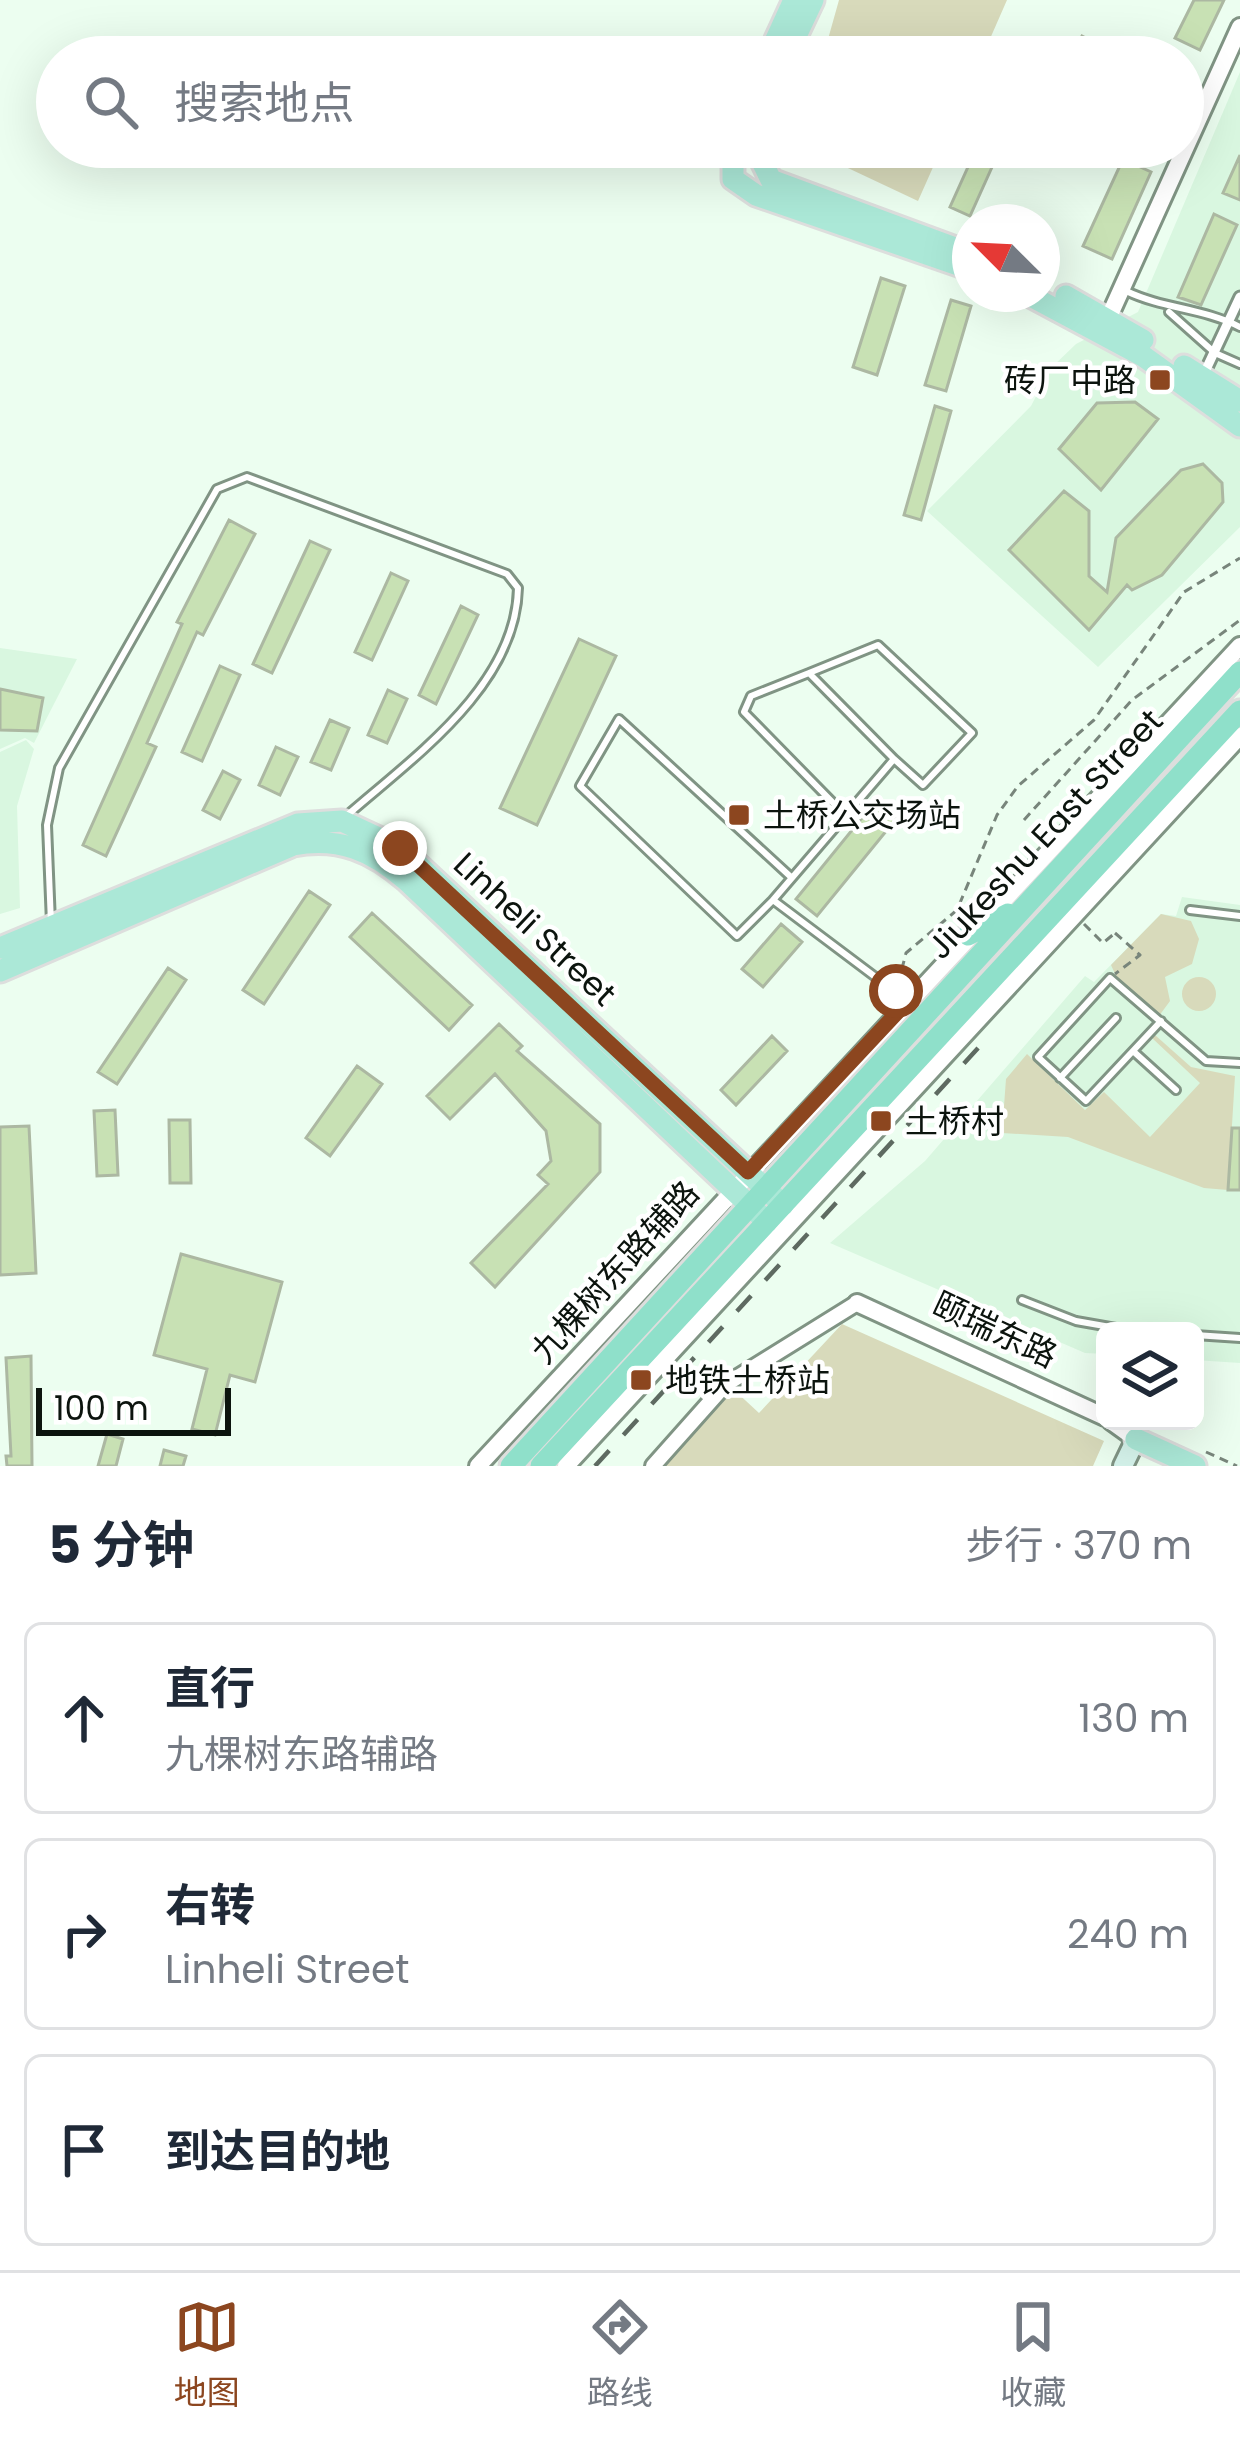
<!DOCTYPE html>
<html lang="zh">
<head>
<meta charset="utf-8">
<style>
  :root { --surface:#fff; --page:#f2f2f3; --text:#1f2937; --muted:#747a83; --line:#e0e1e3; --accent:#8c461f }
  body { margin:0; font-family:Poppins,"Noto Sans SC",sans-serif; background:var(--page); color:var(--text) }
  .controls { position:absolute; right:36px; bottom:36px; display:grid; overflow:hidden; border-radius:18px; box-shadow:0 12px 48px #0002 }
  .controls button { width:108px; height:108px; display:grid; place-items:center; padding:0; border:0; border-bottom:3px solid var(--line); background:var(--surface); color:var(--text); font:60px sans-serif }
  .compass { position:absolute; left:952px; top:204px; width:108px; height:108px; border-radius:50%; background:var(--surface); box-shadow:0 12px 48px #0002; rotate:294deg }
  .scale { position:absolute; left:36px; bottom:30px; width:195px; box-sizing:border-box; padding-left:12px; border:6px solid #0c140e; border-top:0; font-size:33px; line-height:42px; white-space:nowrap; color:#0c140e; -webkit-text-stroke:9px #fff; paint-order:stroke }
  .stop { position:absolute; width:36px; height:36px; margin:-27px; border:9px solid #8c461f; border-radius:50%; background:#fff }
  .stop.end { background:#8c461f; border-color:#fff; box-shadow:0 3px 12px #0008 }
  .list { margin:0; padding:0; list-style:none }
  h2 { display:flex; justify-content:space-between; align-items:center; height:156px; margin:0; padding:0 48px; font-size:51px }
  h2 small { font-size:39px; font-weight:400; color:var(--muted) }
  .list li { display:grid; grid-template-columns:78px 1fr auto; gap:36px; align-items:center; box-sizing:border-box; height:192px; margin:0 24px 24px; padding:0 24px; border:3px solid var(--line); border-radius:18px }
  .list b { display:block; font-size:45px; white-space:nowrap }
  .list p { margin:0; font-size:39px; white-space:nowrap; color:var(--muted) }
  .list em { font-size:39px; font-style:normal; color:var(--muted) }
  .icon { flex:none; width:66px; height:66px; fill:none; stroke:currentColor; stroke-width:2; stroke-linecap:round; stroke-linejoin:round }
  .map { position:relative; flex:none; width:1240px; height:1466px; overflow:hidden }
  .search { position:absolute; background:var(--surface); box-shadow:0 12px 48px #0002; left:36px; right:36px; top:36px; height:132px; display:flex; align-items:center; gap:30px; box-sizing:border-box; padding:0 42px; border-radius:66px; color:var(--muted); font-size:45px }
  .sheet { height:804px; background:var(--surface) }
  nav { display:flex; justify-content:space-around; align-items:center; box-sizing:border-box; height:168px; border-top:3px solid var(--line); background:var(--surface); font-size:33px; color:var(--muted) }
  nav a { display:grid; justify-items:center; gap:6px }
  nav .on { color:var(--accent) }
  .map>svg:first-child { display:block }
  .built { fill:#d9f7e0 }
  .green { fill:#d8dabb }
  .building { fill:#c8e1b4; stroke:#acb8a2; stroke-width:3 }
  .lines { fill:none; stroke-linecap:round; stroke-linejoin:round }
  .service-casing { stroke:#809484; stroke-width:12 }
  .pedestrian-casing { stroke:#809484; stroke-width:15 }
  .minor-casing { stroke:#809484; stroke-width:20 }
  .tertiary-casing { stroke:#809484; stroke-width:22 }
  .secondary-casing { stroke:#809484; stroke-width:24 }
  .primary-casing { stroke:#dddedd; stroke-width:27 }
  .trunk-casing { stroke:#dddedd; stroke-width:27 }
  .path { stroke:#78857b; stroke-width:3; stroke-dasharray:9 6; stroke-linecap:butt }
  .service { stroke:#fff; stroke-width:6 }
  .pedestrian { stroke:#fff; stroke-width:9 }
  .minor { stroke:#fff; stroke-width:14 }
  .tertiary { stroke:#fff; stroke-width:16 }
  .secondary { stroke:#d5f3eb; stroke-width:18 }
  .primary { stroke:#abe8d7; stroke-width:21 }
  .trunk { stroke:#8fe0ca; stroke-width:21 }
  .rail { stroke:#5e6a61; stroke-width:4.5; stroke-dasharray:21 21; stroke-linecap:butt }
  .path-bridge { stroke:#78857b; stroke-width:3; stroke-dasharray:9 6; stroke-linecap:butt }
  .route { stroke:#8c461f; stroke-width:15 }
  .poi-dot { fill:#8c461f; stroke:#fff; stroke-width:4.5 }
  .labels { text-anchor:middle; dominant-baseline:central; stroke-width:9; stroke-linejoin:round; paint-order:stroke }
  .poi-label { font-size:33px; fill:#0c140e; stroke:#fff; text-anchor:start }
  .street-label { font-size:33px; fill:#0c140e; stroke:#fff }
</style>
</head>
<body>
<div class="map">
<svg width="1240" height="1466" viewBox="0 0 1240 1466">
  <rect width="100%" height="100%" fill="#ecfef0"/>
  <path class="built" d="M1240,72v455l-142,140 -171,-156 104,-105 19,-37 26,-25 62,-32z
    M0,648l77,11 -43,84 -9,-5 -25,11z
    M26,740l8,9 -17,57 3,102 -20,6v-162z
    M1182,897l58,8v458l-45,-3v-29h-90v23l-20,-1 -255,-110 95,-82 160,-185 9,6 67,-68 15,2z"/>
  <path class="green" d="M839,0h168l-25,57h-159z
    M814,147h128l-24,54 -102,-48z
    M1161,914l30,7 8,18 -7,25 -27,13 5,24 -11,15 -38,-29 -10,-22z
    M1182 994a17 17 0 1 1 34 0a17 17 0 1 1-34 0Z
    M1155,1035l36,32 44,9 -7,114 -24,-2 -136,-51 -66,-4 4,-54 21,-25 58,56 19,-18 46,45 50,-54 -48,-45z
    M842,1324l262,117 -11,25h-437l76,-78 27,25z"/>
  <path class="building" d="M1194,0h30l-24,50 -25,-12z
    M1082,36l23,12 -5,9h-29z
    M977,147h24l-31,69 -20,-9z
    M1240,155v45l-17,-7z
    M1123,159l28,13 -39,87 -29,-13z
    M1214,214l23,11 -36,80 -23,-8z
    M881,278l24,8 -28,89 -24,-8z
    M951,300l20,6 -25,85 -21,-6z
    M1135,402l23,17 -57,71 -42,-41 38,-46z
    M935,406l16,5 -30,109 -17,-5z
    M1203,464l19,19 1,19 -61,73 -30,15 -5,-5 -38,45 -80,-80 55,-59 25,20v65l18,16 9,-54 65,-68z
    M229,520l26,14 -52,101 -6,-3 -50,111 9,4 -50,109 -23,-11 99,-221 -5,-2z
    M310,541l20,9 -58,123 -19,-9z
    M391,573l17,8 -36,79 -17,-8z
    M461,606l17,9 -42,89 -17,-9z
    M579,639l37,17 -79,169 -37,-17z
    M220,666l20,9 -38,86 -20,-9z
    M0,689l43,9 -6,33 -37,-1z
    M388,690l19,9 -20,44 -19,-8z
    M330,720l19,8 -18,42 -20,-8z
    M276,747l22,10 -18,38 -21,-10z
    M223,771l17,9 -20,39 -17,-9z
    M874,803l22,16 -79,97 -21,-17z
    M309,891l21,14 -66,99 -21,-14z
    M372,913l100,92 -23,25 -99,-93z
    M781,924l21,18 -39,45 -21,-18z
    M168,968l18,12 -69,104 -19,-12z
    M499,1024l23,22 -5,5 83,73v48l-105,115 -24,-24 77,-79 -10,-9 13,-14 -5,-30 -51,-57 -45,45 -23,-23z
    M772,1036l15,15 -51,54 -15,-15z
    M357,1066l25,18 -52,72 -24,-18z
    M115,1110l3,65 -21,1 -3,-65z
    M169,1120h21l1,63h-21z
    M29,1126l7,147 -36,2v-148z
    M1232,1128h8v62h-12z
    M181,1254l101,28 -27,100 -25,-7 -15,60 -23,-6 15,-60 -53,-14z
    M31,1356l1,110h-25l-1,-10h5l-5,-98z
    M107,1434l16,5 -7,27h-18z
    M164,1450l22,6 -3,10h-23z"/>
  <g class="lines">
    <defs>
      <path id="service" d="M1126,291c38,18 77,17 114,36
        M1169,312l46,41 25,11
        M809,673l69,-28 94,88 -49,52 -29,-26
        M846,816l-102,-104 7,-16 58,-23 85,86 -121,141 133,100
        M773,900l-36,36 -157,-150 39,-67 173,159
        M1190,910l50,6
        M51,923l-4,-98 12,-57 158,-279 30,-12 260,97 11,14c-2,99 -107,171 -174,230
        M1161,1021l-75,80 -48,-44 72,-79 96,83 34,2
        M1133,1051l43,39
        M1060,1078l56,-60
        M1022,1300l54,21 57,10
        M1195,1335l45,3"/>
      <path id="pedestrian" d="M1202,378l38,-81"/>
      <path id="minor" d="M653,1466l72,-81 132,-82"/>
      <path id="tertiary" d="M1108,319l132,-292
        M857,1303l248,114
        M1111,1421l25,18
        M478,1466l762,-820
        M566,1466l674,-730"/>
      <path id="secondary" d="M1123,1466l13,-27"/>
      <path id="primary" d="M768,57l26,-57
        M786,57l27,-57
        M733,147v32l23,16 214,74
        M755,147l16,33 195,72
        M1027,294l116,62 97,70
        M1066,296l77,44
        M1184,366l56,35
        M0,948l298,-124 44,-3 58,27 383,357
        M0,971l293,-126c46,-9 80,6 114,36l360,341
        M1136,1439l59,27"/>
      <path id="trunk" d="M968,935l40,-21
        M511,1466l729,-794
        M541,1466l699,-755"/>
    </defs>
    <use href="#service" class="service-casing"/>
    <use href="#pedestrian" class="pedestrian-casing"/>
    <use href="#minor" class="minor-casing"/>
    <use href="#tertiary" class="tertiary-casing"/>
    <use href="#secondary" class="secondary-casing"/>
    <use href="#primary" class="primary-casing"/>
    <use href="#trunk" class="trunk-casing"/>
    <path class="path" d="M1024,820l108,-120 108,-80
      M1115,933l25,22 -25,19
      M898,984l8,-31 51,-43 40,-95 21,-29 76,-66 90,-128 56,-34
      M1206,1452l31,14"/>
    <use href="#service" class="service"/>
    <use href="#pedestrian" class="pedestrian"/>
    <use href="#minor" class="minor"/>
    <use href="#tertiary" class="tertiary"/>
    <use href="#secondary" class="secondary"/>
    <use href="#primary" class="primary"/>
    <use href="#trunk" class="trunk"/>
    <path class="rail" d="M595,1466l395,-431"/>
    <path class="path-bridge" d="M1084,924l19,19 12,-10"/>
  </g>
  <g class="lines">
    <path class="route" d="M400,848l348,324 160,-171 -12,-10"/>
  </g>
  <g class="poi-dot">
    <rect x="1148" y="368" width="24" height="24" rx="6"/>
    <rect x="727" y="803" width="24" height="24" rx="6"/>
    <rect x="869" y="1109" width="24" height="24" rx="6"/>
    <rect x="629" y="1368" width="24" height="24" rx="6"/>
  </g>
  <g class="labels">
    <g class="poi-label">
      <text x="1136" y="380" text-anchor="end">砖厂中路</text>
      <text x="763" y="815">土桥公交场站</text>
      <text x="905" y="1121">土桥村</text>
      <text x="665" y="1380">地铁土桥站</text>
    </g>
    <g class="street-label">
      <text transform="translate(1045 834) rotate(-47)">Jiukeshu East Street</text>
      <text transform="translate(535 929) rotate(43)">Linheli Street</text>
      <text transform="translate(615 1272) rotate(-48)">九棵树东路辅路</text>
      <text transform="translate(995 1330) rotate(25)">颐瑞东路</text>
    </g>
  </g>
</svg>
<div class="controls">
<button><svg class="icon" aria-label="layers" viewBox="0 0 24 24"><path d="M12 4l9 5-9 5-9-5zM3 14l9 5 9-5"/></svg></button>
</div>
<svg class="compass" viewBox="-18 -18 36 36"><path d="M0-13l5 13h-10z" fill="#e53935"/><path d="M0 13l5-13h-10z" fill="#747a83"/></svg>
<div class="scale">100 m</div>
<div class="stop" style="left:896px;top:991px"></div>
<div class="stop end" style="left:400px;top:848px"></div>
<div class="search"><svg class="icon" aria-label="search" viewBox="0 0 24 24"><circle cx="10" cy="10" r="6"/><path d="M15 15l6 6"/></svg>搜索地点</div>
</div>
<section class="sheet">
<h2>5 分钟<small>步行 · 370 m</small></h2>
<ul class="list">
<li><svg class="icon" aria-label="ahead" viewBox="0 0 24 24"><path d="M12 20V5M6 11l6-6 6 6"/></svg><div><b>直行</b><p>九棵树东路辅路</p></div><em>130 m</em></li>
<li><svg class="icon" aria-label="right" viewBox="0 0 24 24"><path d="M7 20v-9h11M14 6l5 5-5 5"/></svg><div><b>右转</b><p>Linheli Street</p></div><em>240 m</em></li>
<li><svg class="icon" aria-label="arrive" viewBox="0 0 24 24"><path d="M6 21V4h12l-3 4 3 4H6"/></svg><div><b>到达目的地</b></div></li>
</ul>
</section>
<nav>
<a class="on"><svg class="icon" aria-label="map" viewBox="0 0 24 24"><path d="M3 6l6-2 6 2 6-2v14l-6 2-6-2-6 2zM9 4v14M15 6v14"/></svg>地图</a>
<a><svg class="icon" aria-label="directions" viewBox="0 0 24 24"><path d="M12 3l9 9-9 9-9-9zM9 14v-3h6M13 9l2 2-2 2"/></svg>路线</a>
<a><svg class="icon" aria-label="saved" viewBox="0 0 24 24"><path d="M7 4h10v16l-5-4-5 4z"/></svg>收藏</a>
</nav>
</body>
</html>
